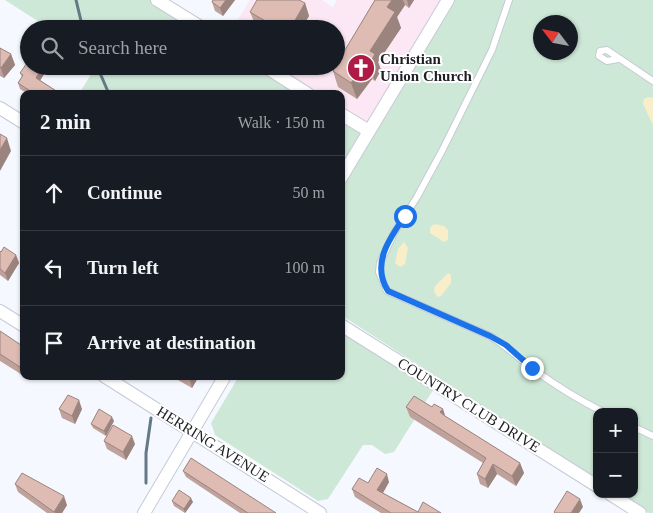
<!DOCTYPE html>
<html lang="en">
<head>
<meta charset="utf-8">
<style>
  :root { --surface:#171b24; --page:#242831; --text:#f1f3f6; --muted:#9ea1a6; --line:#363941 }
  body { margin:0; font-family:Georgia,serif; background:var(--page); color:var(--text) }
  .controls { position:absolute; right:15px; bottom:15px; display:grid; overflow:hidden; border-radius:10px; box-shadow:0 1px 4px #0004 }
  .controls button { width:45px; height:45px; display:grid; place-items:center; padding:0; border:0; border-bottom:1px solid var(--line); background:var(--surface); color:var(--text); font:25px sans-serif }
  .compass { position:absolute; left:533px; top:15px; width:45px; height:45px; border-radius:50%; background:var(--surface); box-shadow:0 1px 4px #0004; rotate:302deg }
  .stop { position:absolute; width:15px; height:15px; margin:-11px; border:4px solid #1a73e8; border-radius:50%; background:#fff }
  .stop.end { background:#1a73e8; border-color:#fff; box-shadow:0 1px 5px #0008 }
  .list { margin:0; padding:0; list-style:none }
  h2 { display:flex; justify-content:space-between; align-items:center; height:65px; margin:0; padding:0 20px; font-size:21px }
  h2 small { font-size:16px; font-weight:400; color:var(--muted) }
  .list li { display:grid; grid-template-columns:32px 1fr auto; gap:15px; align-items:center; box-sizing:border-box; height:75px; padding:0 20px; border-top:1px solid var(--line) }
  .list b { display:block; font-size:19px; white-space:nowrap }
  .list em { font-size:16px; font-style:normal; color:var(--muted) }
  .icon { flex:none; width:28px; height:28px; fill:none; stroke:currentColor; stroke-width:2; stroke-linecap:round; stroke-linejoin:round }
  .map { position:relative; flex:none; width:653px; height:513px; overflow:hidden }
  .search { position:absolute; background:var(--surface); box-shadow:0 1px 4px #0004; left:20px; top:20px; width:325px; height:55px; display:flex; align-items:center; gap:12px; box-sizing:border-box; padding:0 18px; border-radius:28px; color:var(--muted); font-size:19px }
  .panel { position:absolute; background:var(--surface); box-shadow:0 1px 4px #0004; left:20px; top:90px; width:325px; height:290px; border-radius:10px }
  .map>svg:first-child { display:block }
  .commercial { fill:#fce7f5 }
  .green { fill:#cee8d7; fill-rule:evenodd }
  .sand { fill:#f8eec9 }
  .lines { fill:none; stroke-linecap:round; stroke-linejoin:round }
  .stream { stroke:#647986; stroke-width:3 }
  .service-casing { stroke:#c6cad6; stroke-width:8 }
  .minor-casing { stroke:#c6cad6; stroke-width:14 }
  .service { stroke:#fff; stroke-width:6 }
  .minor { stroke:#fff; stroke-width:12 }
  .wall { fill:#bfa29b }
  .shaded-wall { fill:#9b847e }
  .building { fill:#debcb4; stroke:#9b847e }
  .route { stroke:#1a73e8; stroke-width:6 }
  .labels { text-anchor:middle; dominant-baseline:central; stroke-width:4; stroke-linejoin:round; paint-order:stroke }
  .poi-label { font-size:15px; font-weight:bold; fill:#1e1f24; stroke:#fff; text-anchor:start }
  .street-label { font-size:15px; fill:#1e1f24; stroke:#fff }
</style>
</head>
<body>
<div class="map">
<svg width="653" height="513" viewBox="0 0 653 513">
  <rect width="100%" height="100%" fill="#f5f8ff"/>
  <path class="commercial" d="M250,0h72l11,7 4,-7h118l-83,140 -31,-19v-27h-42l-43,-28h80v-37h-104z"/>
  <path class="green" d="M5,0h147l45,29h-147z
    M455,0h198v513h-4l-30,-19h15v-82h-37v68l-256,-165v-125zM540,22h30v30h-30z
    M96,66h160l43,28h-220z
    M341,121l20,12 -20,32z
    M341,331l92,59 -39,62 -9,2 -13,-9h-9l-35,54 -10,2 -103,-66 -4,-12 28,-47h102z"/>
  <path class="sand" d="M648,97l5,1v27l-10,-21 1,-5z
    M434,224l10,2 4,4v10l-4,2 -14,-9v-5z
    M404,242l4,6 -3,16 -5,3 -5,-4 3,-14z
    M448,273l3,2v8l-10,13 -3,1 -4,-5 1,-6z"/>
  <g class="lines">
    <path class="stream" d="M76,0l7,29
      M97,66l12,28
      M146,483v-30l5,-35"/>
    <defs>
      <path id="service" d="M509,0l-17,50 -49,99 -26,48 -23,36 -14,30 -1,9 8,19 103,45c16,10 29,22 43,33 22,16 46,31 70,43
        M618,59l-11,2 -8,-5 1,-5 7,-1 46,31
        M634,427l19,9"/>
      <path id="minor" d="M157,0l47,29
        M264,66l44,28
        M0,108l24,15
        M341,114l28,17
        M341,178l107,-178
        M0,311l24,15
        M341,325l256,161
        M104,376l216,137
        M610,494l30,19
        M144,513l81,-137"/>
    </defs>
    <use href="#service" class="service-casing"/>
    <use href="#minor" class="minor-casing"/>
    <use href="#service" class="service"/>
    <use href="#minor" class="minor"/>
  </g>
  <path class="wall" d="M213,0h22l-12,16 -8,-5 -3,-9z
    M375,0h39l-5,8 -4,-3 -8,12 4,11 -23,34 3,8 -6,11 -3,-2 -15,20 -19,-12 -5,-16z
    M305,3l4,13 -8,13h-39l-7,-5 -5,-12z
    M0,48l11,6 4,11 -11,13 -4,-2z
    M29,66h20l-9,14 21,14h-33l-8,-5 -2,-6 4,-6 -2,-4z
    M69,66h17l-4,8z
    M0,251l16,4 3,8 -11,18 -8,-6z
    M0,331l24,16v29l-24,-15z
    M177,376h22l-7,12 -14,-8z
    M406,407h26l11,2 2,7 75,47 4,10 -8,13 -19,-12 -9,14 -8,-4 -3,-10 6,-11 -73,-46z
    M59,409h23l-7,15 -13,-6z
    M114,421l-8,15 -13,-8 -2,-4z
    M104,441l31,3 -9,16 -19,-11z
    M183,471l93,42h-36l-54,-36z
    M389,482l-6,11 35,19 23,1h-60l-26,-16 -3,-8 16,-6z
    M15,484l52,21 -5,8h-15l-29,-21z
    M172,501l21,1 -8,11 -11,-7z"/>
  <path class="shaded-wall" d="M226,0h9l-12,16 -3,-8z
    M392,0h11l2,5 -8,12 4,11 -23,34 3,8 -6,11 -6,-16 1,-14 17,-44z
    M407,0h7l-5,8z
    M305,3l4,13 -8,13h-11z
    M11,54l4,11 -11,13 -3,-10z
    M366,63l6,16 -15,20 -6,-16z
    M43,66h6l-11,18 -2,-6z
    M81,66h5l-4,8 -2,-6z
    M7,138l4,13 -11,20v-21z
    M16,255l3,8 -11,18 -3,-8z
    M192,376h7l-7,12 -2,-8z
    M79,400l3,9 -7,15 -3,-8z
    M443,409l3,10 -6,-7z
    M112,417l2,4 -8,15 -2,-5z
    M132,436l3,8 -9,16 -3,-8z
    M520,463l4,10 -8,13 -4,-10z
    M493,464l4,10 -9,14 -3,-9z
    M387,474l2,8 -9,16 -3,-8z
    M64,496l3,9 -5,8h-7l-1,-1z
    M191,498l2,4 -8,11 -1,-4z
    M580,499l3,8 -4,6h-8z"/>
  <path class="building" d="M213,0h13l-6,8 -8,-6z
    M257,0h42l6,3 -15,26h-11l-29,-17z
    M375,0h17l-5,7 8,5 -25,39 5,3 -6,11 -3,-2 -15,20 -18,-12 2,-5h1v-1z
    M0,48l11,6 -10,14 -1,-1z
    M29,60v6h14l-7,12 25,16h-26l-17,-11 5,-8 -3,-2z
    M0,134l7,4 -7,12z
    M4,247l12,8 -11,18 -5,-4v-18l1,1z
    M0,331l24,16 -2,3 2,1v17l-1,1 -23,-15z
    M182,376h10l-2,4z
    M68,395l11,5 -7,16 -13,-7z
    M414,396l18,11 2,-3 9,5 -3,3 5,4 75,47 -8,13 -19,-12 -8,15 -8,-5 9,-16 -80,-51z
    M99,409l13,8 -8,14 -13,-7z
    M113,425l19,11 -9,16 -19,-11z
    M191,458l85,55h-28l-65,-42z
    M377,468l10,6 -10,16 41,22 5,-10 18,11h-50l-39,-24 7,-11 9,5z
    M22,473l42,23 -10,16 -39,-28z
    M179,490l12,8 -7,11 -12,-8z
    M567,491l13,8 -9,14h-16l-1,-1z"/>
  <g class="lines">
    <path class="route" d="M405,216c-16,23 -34,48 -17,75l102,45 16,9 26,23"/>
  </g>
  <defs>
    <symbol id="church-disc" viewBox="-11 -11 22 22"><circle r="9.5" fill="#ae1b45" stroke="#fff"/><path d="M-1.2-6h2.4v3.5h3.3v2.4h-3.3V6h-2.4V-.1h-3.3v-2.4h3.3Z" fill="#fff"/></symbol>
  </defs>
  <g fill-rule="evenodd">
    <use href="#church-disc" x="345" y="52" width="32" height="32"/>
  </g>
  <g class="labels">
    <g class="poi-label">
      <text x="380" y="59">Christian<tspan x="380" dy="17">Union Church</tspan></text>
    </g>
    <g class="street-label">
      <text transform="translate(469 405) rotate(32)">COUNTRY CLUB DRIVE</text>
      <text transform="translate(213 444) rotate(32)">HERRING AVENUE</text>
    </g>
  </g>
</svg>
<div class="controls">
<button>+</button>
<button>−</button>
</div>
<svg class="compass" viewBox="-18 -18 36 36"><path d="M0-13l5 13h-10z" fill="#e53935"/><path d="M0 13l5-13h-10z" fill="#9ea1a6"/></svg>
<div class="stop" style="left:405px;top:216px"></div>
<div class="stop end" style="left:532px;top:368px"></div>
<div class="search"><svg class="icon" aria-label="search" viewBox="0 0 24 24"><circle cx="10" cy="10" r="6"/><path d="M15 15l6 6"/></svg>Search here</div>
<section class="panel">
<h2>2 min<small>Walk · 150 m</small></h2>
<ul class="list">
<li><svg class="icon" aria-label="ahead" viewBox="0 0 24 24"><path d="M12 20V5M6 11l6-6 6 6"/></svg><div><b>Continue</b></div><em>50 m</em></li>
<li><svg class="icon" aria-label="left" viewBox="0 0 24 24"><path d="M17 20v-9H6M10 6l-5 5 5 5"/></svg><div><b>Turn left</b></div><em>100 m</em></li>
<li><svg class="icon" aria-label="arrive" viewBox="0 0 24 24"><path d="M6 21V4h12l-3 4 3 4H6"/></svg><div><b>Arrive at destination</b></div></li>
</ul>
</section>
</div>
</body>
</html>
